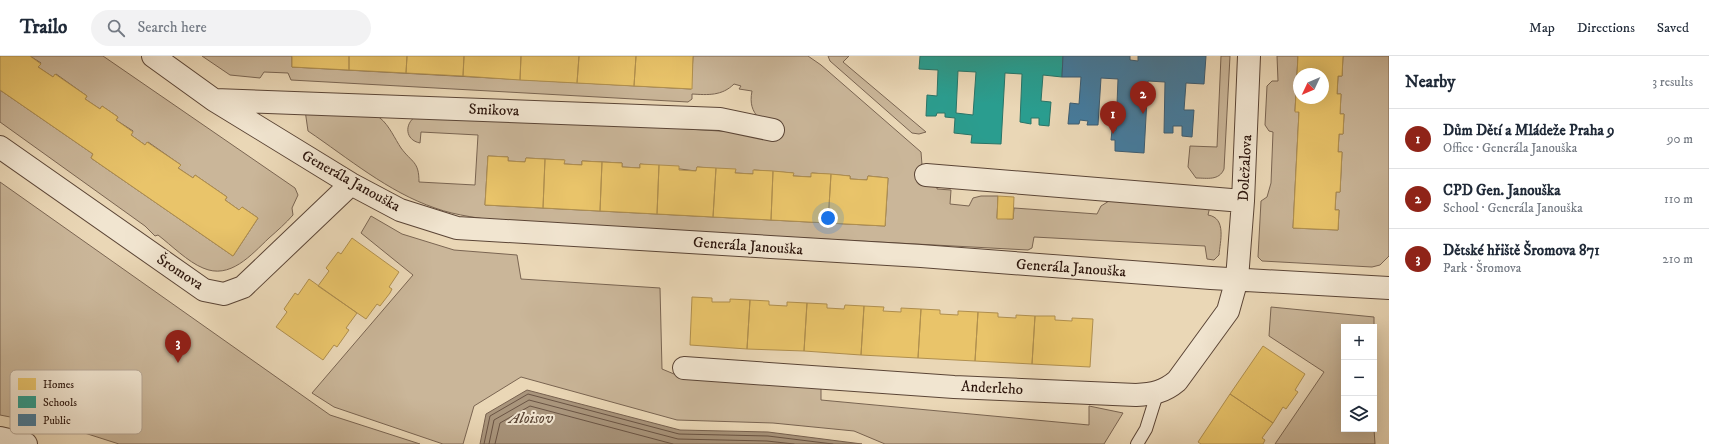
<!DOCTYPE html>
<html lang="en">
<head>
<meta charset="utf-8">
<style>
  :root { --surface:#fff; --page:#f2f2f3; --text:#1f2937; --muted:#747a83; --line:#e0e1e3; --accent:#8f2418 }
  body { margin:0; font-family:"IM FELL DW Pica",serif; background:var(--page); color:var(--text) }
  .controls { position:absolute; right:12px; bottom:12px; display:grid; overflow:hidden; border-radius:0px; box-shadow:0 4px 16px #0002 }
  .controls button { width:36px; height:36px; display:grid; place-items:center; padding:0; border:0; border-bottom:1px solid var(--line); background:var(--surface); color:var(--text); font:20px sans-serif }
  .compass { position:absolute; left:1293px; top:12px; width:36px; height:36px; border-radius:50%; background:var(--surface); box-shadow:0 4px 16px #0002; rotate:226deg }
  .you { position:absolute; left:828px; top:162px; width:14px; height:14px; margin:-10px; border:3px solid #fff; border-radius:50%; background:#1a73e8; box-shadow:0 0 0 6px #1a73e833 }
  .badge { display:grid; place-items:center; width:26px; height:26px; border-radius:50%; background:var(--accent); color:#fff; font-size:13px; font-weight:700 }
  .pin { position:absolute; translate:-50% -33px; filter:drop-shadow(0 1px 2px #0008) }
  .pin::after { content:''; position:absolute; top:21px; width:14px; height:12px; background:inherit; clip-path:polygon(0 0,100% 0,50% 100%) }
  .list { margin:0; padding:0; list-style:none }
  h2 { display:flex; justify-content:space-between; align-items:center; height:52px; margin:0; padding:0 16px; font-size:17px }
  h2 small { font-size:13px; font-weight:400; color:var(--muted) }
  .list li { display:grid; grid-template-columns:26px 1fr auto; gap:12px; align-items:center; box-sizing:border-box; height:60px; padding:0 16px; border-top:1px solid var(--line) }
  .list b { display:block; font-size:15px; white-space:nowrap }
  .list p { margin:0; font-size:13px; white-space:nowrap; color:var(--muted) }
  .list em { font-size:13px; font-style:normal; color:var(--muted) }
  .icon { flex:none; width:22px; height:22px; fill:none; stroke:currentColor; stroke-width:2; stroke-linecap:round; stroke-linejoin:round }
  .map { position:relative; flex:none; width:1389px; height:388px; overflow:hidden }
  header { display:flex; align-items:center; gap:24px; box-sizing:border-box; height:56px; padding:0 20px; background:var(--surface); border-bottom:1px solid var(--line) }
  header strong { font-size:19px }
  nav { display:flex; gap:22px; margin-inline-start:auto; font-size:14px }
  .search { width:280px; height:36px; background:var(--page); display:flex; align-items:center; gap:10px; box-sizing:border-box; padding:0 14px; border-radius:22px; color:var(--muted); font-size:15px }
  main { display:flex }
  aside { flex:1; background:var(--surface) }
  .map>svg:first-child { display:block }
  .green { fill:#cab699; stroke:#7a6552; fill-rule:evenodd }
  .water { fill:#a9957c; stroke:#77614f }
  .homes { fill:#e9c46a; stroke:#b08f4e; fill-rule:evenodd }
  .schools { fill:#2a9d8f; stroke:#2a7467; fill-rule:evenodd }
  .public { fill:#457b9d; stroke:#3d5c71 }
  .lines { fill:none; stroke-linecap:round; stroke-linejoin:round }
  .shore { stroke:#6a5444; stroke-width:1 }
  .lane-casing { stroke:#5b4536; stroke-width:14 }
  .street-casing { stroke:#5b4536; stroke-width:24 }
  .lane { stroke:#f1e5d0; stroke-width:12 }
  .street { stroke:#f1e5d0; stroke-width:22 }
  .labels { text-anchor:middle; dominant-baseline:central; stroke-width:4; stroke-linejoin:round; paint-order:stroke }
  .street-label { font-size:15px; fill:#2b140b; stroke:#f1e5d0 }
  .water-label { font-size:16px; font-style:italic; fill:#5d4838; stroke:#f1e5d0 }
  .key { fill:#f1e5d0; stroke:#b6a695; stroke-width:1 }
  .key-label { font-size:11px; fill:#2b140b }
</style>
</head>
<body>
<header>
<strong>Trailo</strong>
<div class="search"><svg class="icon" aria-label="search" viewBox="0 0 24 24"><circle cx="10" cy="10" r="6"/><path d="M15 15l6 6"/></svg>Search here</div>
<nav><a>Map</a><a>Directions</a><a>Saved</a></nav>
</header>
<main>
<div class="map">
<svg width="1389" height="388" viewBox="0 0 1389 388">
  <rect width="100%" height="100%" fill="#ead7b6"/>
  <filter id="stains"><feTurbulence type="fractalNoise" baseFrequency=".005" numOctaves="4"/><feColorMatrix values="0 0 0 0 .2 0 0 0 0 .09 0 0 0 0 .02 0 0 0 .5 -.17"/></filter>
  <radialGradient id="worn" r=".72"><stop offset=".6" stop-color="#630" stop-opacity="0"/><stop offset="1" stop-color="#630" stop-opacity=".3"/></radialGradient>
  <path class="green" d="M30,0h73l192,132 3,7 -6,13 1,7c-7,8 -16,16 -24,23 -18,17 -39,42 -66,30 -15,-6 -32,-23 -45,-33l-3,1 -10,-10 -145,-104v-32l93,64 -2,4 142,98 25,-38 -16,-11 -3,3 -14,-10 2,-3 -32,-22 -2,3 -15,-10 3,-3 -33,-23 -3,3 -14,-10 2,-4 -17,-11 2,-3 -16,-11 -2,3 -15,-10 2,-3 -31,-22 -3,3 -15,-10 3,-4z
    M202,0h90v11l399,22 2,-33h115l13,9 100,87 1,13 16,4 -1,20 14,1 -1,14 19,2 4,-8 8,-2h17l-1,22 16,1 1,-11 83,6 4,-8 8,-5 101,5 -2,9c19,3 12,27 11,40l-5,5 -7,-1 -2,-13 -171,-9 -2,11 -4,2 -524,-28c-23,-4 -47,-6 -69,-14 -47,-16 -87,-50 -127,-77l-3,-21c19,1 60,-3 75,8 9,7 15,21 21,30 11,15 18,13 18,34l56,3 3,-50 -57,-3 -1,11c-15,-3 -16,-19 -4,-27l193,8 173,11c-18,-13 -35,-19 -30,-44l-13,-2 2,-3 -7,-2c-12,12 -26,11 -42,10v5l-4,3 -397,-22 -3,-7 -24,-1 -4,6 -30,-3zM488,100l20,1v4l17,1 1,-4 38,2v4l18,1v-4l40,2v4l18,1v-4l56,7 1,-4 38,3v3l18,1 1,-4 39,3v3l18,1 1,-4 38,3v3l17,1 1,-4 20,2 -3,48 -400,-21z
    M828,0h21l-6,6 83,70 -7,2 -7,-1 -82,-72z
    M1221,0h9l-6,113c-5,12 -17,9 -28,9l-8,-11 2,-21 27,1z
    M1277,0h21l-3,55 4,1 -6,116 45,2 1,-20h-4l1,-18h4l2,-40h-4l1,-18h4l1,-20h-4l1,-20h-4l1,-18h4l1,-20h46v200l-9,9 -8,2 -110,-6 -4,-4 3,-56 6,-4 4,-14 2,-51 -4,-1 -4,-6 2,-39 5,-5h6z
    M0,126l330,233 90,29h-301l-47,-15 -72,-14z
    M371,160l31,18 52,16 63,5 4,24 139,9 2,81 24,10 135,7v14l268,25v-19l34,7 -19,31h-219l-31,-13 -81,-8 -96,-3 -156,-43 -47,29 -11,38h-20l-109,-37 -22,-14 101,-118 -52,-42z
    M1271,251l103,10v21v-11h-30v102h30l1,15h-100l49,-72 -55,-36z"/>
  <path class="water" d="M527,334l153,40 88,2 94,12h-382l6,-30z"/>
  <path class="homes" d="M0,0h30l11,8 -3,3 15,10 2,-3 32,22 -2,3 15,10 2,-3 16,11 -2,3 17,12 -2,3 14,10 2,-3 34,23 -3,3 15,10 2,-3 32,22 -2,3 14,10 3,-3 16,11 -25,38 -142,-98 2,-4 -93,-64z
    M292,0h57v14l-57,-3z
    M349,0h58l-1,17 -57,-3z
    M407,0h57l-1,20 -57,-3z
    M464,0h57l-1,24 -57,-4z
    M521,0h58l-2,27 -57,-3z
    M579,0h57l-2,30 -57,-3z
    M636,0h57l-1,33 -58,-3z
    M1298,0h45l-1,20h-4l-1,18h4l-1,20h4l-1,20h-4l-1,18h4l-2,40h-4l-1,18h4l-1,20 -45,-2 6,-116h-4zM1299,18h24v24h-24z
    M488,100l20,1v4l17,1 1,-4 19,1 -2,49 -58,-3z
    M545,103l20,1 -1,4 18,1v-4l20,1 -2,49 -57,-3z
    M602,106l20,1v4l18,1v-4l19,1 -2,49 -57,-3z
    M659,109l20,1v4l17,1 1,-4 19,1 -3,49 -56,-3z
    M716,112l20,1 -1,4 18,1v-4l20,1 -2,49 -58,-3z
    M773,115l21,2 -1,3 18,1v-4l20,1 -3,49 -57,-3z
    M831,118l19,2v3l17,1 1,-4 20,2 -3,48 -57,-3z
    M998,140l16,1 -1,22h-16z
    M352,182l47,34 -10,15 3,2 -2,4 -10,13 -3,-2 -11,15 -48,-33 11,-15 -3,-3 12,-16 3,2z
    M309,223l48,34 -11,15 3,2 -12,17 -3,-2 -11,15 -47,-33 11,-15 -3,-3 11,-16 3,2z
    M692,241l20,1v4h18v-3l20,1 -3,49 -57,-4z
    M750,244l19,1v4l18,1v-4l20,1 -3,48 -57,-2z
    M807,247l20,1v4l17,1 1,-4 19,1 -3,49 -57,-4z
    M864,250l20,1 -1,4 18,1v-4l20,1 -3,49 -57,-3z
    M921,253l19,1v4l18,1v-4l20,1 -3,49 -57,-3z
    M978,256l20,1v4l18,1v-3l19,1 -3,48 -57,-3z
    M1035,260h20v4l17,1v-3l21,1 -3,48 -58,-3z
    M1263,290l42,28 -10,16 3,2 -12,17 -3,-2 -10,16 -43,-29z
    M1230,338l43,29 -11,15 3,2 -2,4h-62l-3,-2z"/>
  <path class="schools" d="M920,0h143l-1,21 -19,-2 -2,26 10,1 -2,24 -10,-1v-7h-8v6l-11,-2 2,-48 -17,-1 -4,71 -30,-1 1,-8 -18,-2 1,-15 -10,-1v-4h-8l-1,3h-10l1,-21 10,1 1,-26 -19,-1zM958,15l18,1 -3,43 -17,-2z"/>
  <path class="public" d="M1063,0h67v4l8,1v-5h68l-2,28 -18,-1 -2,27h10l-2,27 -10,-1v-10h-9v7h-9l1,-51 -17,-1 -4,72 -29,-2v-11h-4l1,-10h4l2,-51 -17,-1 -3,47h-11l1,-4 -8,-1 -1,4h-11l2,-21 9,1 2,-27h-19z"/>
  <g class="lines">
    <path class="shore" d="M484,388l6,-28 38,-22 151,40 89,2 65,8
      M489,388l5,-24 35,-20 149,39 89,2 27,3
      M495,388l5,-21 30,-17 143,38"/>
    <defs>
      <path id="lane" d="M1137,388l9,-15 11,-35"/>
      <path id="street" d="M153,0l61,44 137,84 49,26 57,18 464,28 290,22 178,10
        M215,44l505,19 53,11
        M0,91l204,143 20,4 19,-7 108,-103
        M926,119l317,26
        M684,312l270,19 182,8c17,-1 28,-3 41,-14l51,-70 9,-32 6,-78 6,-145
        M0,382l26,6"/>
    </defs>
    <use href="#lane" class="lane-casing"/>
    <use href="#street" class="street-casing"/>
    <use href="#lane" class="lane"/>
    <use href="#street" class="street"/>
  </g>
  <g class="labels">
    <g class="street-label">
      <text transform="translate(494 54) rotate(2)">Smikova</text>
      <text transform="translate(1245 112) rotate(-87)">Doležalova</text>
      <text transform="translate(351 125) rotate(29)">Generála Janouška</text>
      <text transform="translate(748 190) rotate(4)">Generála Janouška</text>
      <text transform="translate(1071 212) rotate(4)">Generála Janouška</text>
      <text transform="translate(180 216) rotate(33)">Šromova</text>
      <text transform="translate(992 332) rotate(3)">Anderleho</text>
    </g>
    <g class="water-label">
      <text x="531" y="362">Aloisov</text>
    </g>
  </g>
  <rect x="10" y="314" width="132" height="64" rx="6" class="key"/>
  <rect x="18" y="322" width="18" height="12" fill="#e9c46a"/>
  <rect x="18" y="340" width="18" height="12" fill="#2a9d8f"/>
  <rect x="18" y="358" width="18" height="12" fill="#457b9d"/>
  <g class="key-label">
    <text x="43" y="332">Homes</text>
    <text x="43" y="350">Schools</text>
    <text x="43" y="368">Public</text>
  </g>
  <rect width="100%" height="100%" filter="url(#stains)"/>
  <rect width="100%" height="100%" fill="url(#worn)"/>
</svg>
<div class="controls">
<button>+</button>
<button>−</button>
<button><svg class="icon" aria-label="layers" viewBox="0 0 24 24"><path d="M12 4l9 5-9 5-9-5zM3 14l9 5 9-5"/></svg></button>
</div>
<svg class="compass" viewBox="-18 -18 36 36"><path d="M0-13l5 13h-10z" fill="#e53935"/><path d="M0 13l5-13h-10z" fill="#747a83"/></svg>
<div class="you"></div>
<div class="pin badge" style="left:1113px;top:78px">1</div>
<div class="pin badge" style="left:1143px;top:58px">2</div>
<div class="pin badge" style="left:178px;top:307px">3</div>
</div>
<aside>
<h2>Nearby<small>3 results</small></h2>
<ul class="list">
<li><span class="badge">1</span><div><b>Dům Dětí a Mládeže Praha 9</b><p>Office · Generála Janouška</p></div><em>90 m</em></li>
<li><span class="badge">2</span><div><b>CPD Gen. Janouška</b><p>School · Generála Janouška</p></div><em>110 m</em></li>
<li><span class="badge">3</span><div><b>Dětské hřiště Šromova 871</b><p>Park · Šromova</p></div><em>210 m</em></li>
</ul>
</aside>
</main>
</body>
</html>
